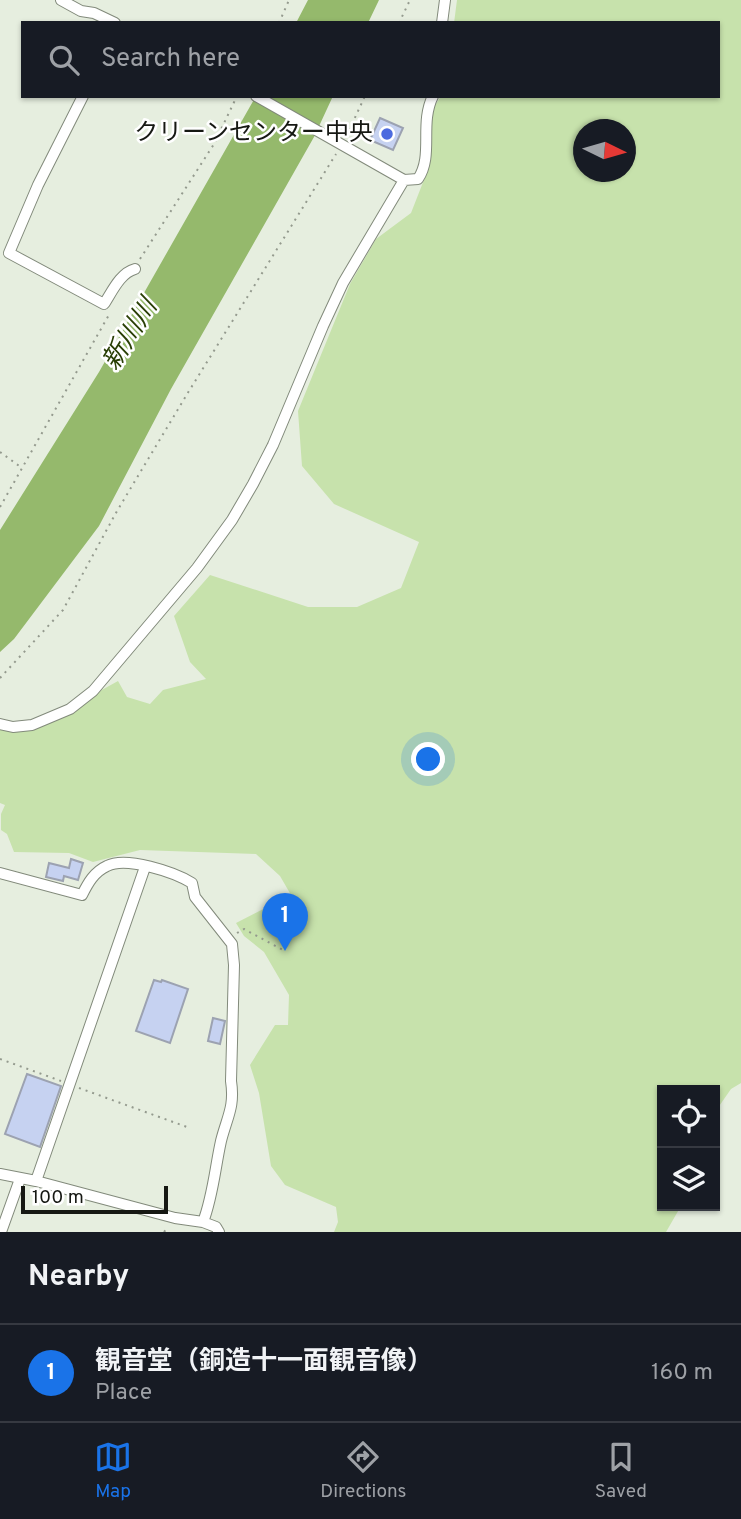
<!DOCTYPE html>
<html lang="en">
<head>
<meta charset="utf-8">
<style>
  :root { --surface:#171b24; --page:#242831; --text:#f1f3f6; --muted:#9ea1a6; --line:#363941; --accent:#1a73e8 }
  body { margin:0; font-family:Overpass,"Noto Sans JP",sans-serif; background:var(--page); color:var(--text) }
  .controls { position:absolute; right:21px; bottom:21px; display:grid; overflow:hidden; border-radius:0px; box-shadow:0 2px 5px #0004 }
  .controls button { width:63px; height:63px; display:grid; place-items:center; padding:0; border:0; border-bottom:2px solid var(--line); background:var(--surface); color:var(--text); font:35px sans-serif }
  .compass { position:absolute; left:573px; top:119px; width:63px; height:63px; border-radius:50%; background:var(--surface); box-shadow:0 2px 5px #0004; rotate:95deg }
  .scale { position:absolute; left:21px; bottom:18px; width:147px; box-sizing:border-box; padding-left:7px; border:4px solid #161813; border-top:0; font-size:19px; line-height:24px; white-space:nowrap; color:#161813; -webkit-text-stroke:5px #fff; paint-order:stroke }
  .you { position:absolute; left:429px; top:760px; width:24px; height:24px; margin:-18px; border:5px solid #fff; border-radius:50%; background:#1a73e8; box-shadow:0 0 0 10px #1a73e833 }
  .badge { display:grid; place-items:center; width:46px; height:46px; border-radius:50%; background:var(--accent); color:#fff; font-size:23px; font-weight:700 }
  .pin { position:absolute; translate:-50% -58px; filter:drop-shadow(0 2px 4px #0008) }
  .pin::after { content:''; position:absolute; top:37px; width:24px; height:21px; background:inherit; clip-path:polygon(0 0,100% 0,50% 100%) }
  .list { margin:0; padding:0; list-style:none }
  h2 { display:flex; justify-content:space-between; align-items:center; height:91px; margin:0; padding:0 28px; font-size:30px }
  h2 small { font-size:23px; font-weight:400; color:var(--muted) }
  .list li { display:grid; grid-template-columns:46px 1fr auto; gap:21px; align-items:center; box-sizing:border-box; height:98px; padding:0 28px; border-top:2px solid var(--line) }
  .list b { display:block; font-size:26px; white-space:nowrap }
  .list p { margin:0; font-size:23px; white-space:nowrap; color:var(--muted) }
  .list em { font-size:23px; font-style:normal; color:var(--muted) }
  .icon { flex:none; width:38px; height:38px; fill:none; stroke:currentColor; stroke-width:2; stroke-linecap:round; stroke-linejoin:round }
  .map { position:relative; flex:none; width:741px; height:1232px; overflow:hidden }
  .search { position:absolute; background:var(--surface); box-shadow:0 2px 5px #0004; left:21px; right:21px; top:21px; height:77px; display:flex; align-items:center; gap:18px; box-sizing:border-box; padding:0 24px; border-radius:0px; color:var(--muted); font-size:26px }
  .sheet { height:189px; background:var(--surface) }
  nav { display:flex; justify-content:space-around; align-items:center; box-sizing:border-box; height:98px; border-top:2px solid var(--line); background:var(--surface); font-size:19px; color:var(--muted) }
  nav a { display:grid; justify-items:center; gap:4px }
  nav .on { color:var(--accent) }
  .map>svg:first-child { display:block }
  .green { fill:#c7e2ac; fill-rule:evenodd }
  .water { fill:#95b96c }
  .building { fill:#c6d2f1; stroke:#9ca2b1; stroke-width:2 }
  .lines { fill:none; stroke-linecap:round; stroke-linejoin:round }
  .minor-casing { stroke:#828a7b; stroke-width:12 }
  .path { stroke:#949a8e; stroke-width:2; stroke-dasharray:2 5; stroke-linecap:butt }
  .minor { stroke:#fff; stroke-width:10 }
  .poi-dot { fill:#4d6bdf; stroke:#fff; stroke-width:2.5 }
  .labels { text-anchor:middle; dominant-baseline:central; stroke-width:5; stroke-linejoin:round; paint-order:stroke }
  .poi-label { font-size:24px; fill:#161813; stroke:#fff; text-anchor:end }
  .water-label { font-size:26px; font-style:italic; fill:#293f05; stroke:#fff }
</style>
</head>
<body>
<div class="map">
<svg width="741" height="1232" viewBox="0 0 741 1232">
  <rect width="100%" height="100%" fill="#e6eedf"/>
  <path class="green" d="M457,0h284v1083l-10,6 -16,23v-22h-53v116h19l-15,26h-332l4,-10 -2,-15 -51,-22 -14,-19 -12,-73 -9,-28 25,-40h13l1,-30 -25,-43 -20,-16 -8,-13 55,-28 -11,-19 -24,-22 -116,-4 -47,12 -24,-9 -55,-1 -7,-18 -6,-4v-16l4,-9 -5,-2v-76l44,-5 74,-41 9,16 23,7 13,-14 43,-11 -16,-17 -16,-46 36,-41 98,32h49l44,-19 18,-46 -85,-38 -32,-38 -4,-55 52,-127 26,-45 35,-26 18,-46 -2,-49 14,-22h277v-73h-264zM584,130h42v42h-42z"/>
  <path class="water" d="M308,0h71l-11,23h-72z
    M256,96h77l-19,41 -143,252 -72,137 -85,113 -14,13v-122l99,-158z"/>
  <path class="building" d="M380,118l23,10 -10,22 -23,-10z
    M71,859l12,4 -5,17 -14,-4 -1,5 -17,-4 3,-14 20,5z
    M154,980l7,2 1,-2 26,9 -18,54 -34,-12z
    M213,1018l12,3 -5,23 -12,-3z
    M27,1074l34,12 -21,61 -35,-13z"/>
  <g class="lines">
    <defs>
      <path id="minor" d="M61,0l20,11 13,2 21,10
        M442,23l3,-23
        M83,96l-45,89 -29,68 95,51c8,-12 16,-31 31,-35
        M256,96l148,84 14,-1c16,-24 1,-55 15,-83
        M0,724l13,3 19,-2 38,-16 23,-18 104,-123 35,-48 21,-36 20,-39 50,-119 20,-43 61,-103
        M0,873l82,22c6,-12 12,-23 25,-29 19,-10 67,6 85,17l3,14 37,47 2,21 -3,116c4,26 -4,36 -10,60 -6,27 -8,55 -18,81
        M0,1174l36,7 139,37 28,4 13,5 3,5
        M36,1181l109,-314
        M1,1232l19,-53"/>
    </defs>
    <use href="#minor" class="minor-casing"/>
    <path class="path" d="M279,23l10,-23
      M399,23l11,-23
      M346,137l19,-41
      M140,259l74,-115 23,-48
      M0,452l22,16
      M0,507l110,-194
      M0,678l63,-68 54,-99 72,-120 147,-237
      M237,933l7,-4 39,21
      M0,1059l61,22
      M79,1088l108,39
      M164,1232l4,-5"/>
    <use href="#minor" class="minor"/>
  </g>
  <circle class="poi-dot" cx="387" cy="134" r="7"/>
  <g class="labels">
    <g class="poi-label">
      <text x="373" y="134">クリーンセンター中央</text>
    </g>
    <g class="water-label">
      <text transform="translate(131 335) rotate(-58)">新川川</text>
    </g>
  </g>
</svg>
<div class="controls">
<button><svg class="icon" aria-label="locate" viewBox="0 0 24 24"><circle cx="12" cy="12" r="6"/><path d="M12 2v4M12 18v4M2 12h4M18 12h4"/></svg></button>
<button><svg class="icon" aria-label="layers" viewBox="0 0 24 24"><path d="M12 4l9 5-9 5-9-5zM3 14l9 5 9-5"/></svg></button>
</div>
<svg class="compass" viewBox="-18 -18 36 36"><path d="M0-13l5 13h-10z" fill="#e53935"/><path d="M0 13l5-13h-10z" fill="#9ea1a6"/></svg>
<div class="scale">100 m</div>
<div class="you"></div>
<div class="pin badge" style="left:285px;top:951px">1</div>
<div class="search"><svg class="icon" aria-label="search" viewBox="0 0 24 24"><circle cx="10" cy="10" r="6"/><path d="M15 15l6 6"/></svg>Search here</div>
</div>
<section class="sheet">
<h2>Nearby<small></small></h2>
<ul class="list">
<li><span class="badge">1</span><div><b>観音堂（銅造十一面観音像）</b><p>Place</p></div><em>160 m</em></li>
</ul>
</section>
<nav>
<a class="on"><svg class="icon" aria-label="map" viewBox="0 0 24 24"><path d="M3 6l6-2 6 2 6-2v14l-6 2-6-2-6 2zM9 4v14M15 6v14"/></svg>Map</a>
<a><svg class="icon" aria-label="directions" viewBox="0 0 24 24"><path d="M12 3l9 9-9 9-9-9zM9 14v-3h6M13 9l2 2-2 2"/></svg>Directions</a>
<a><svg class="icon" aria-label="saved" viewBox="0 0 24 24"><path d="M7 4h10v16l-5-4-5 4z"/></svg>Saved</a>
</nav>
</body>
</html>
